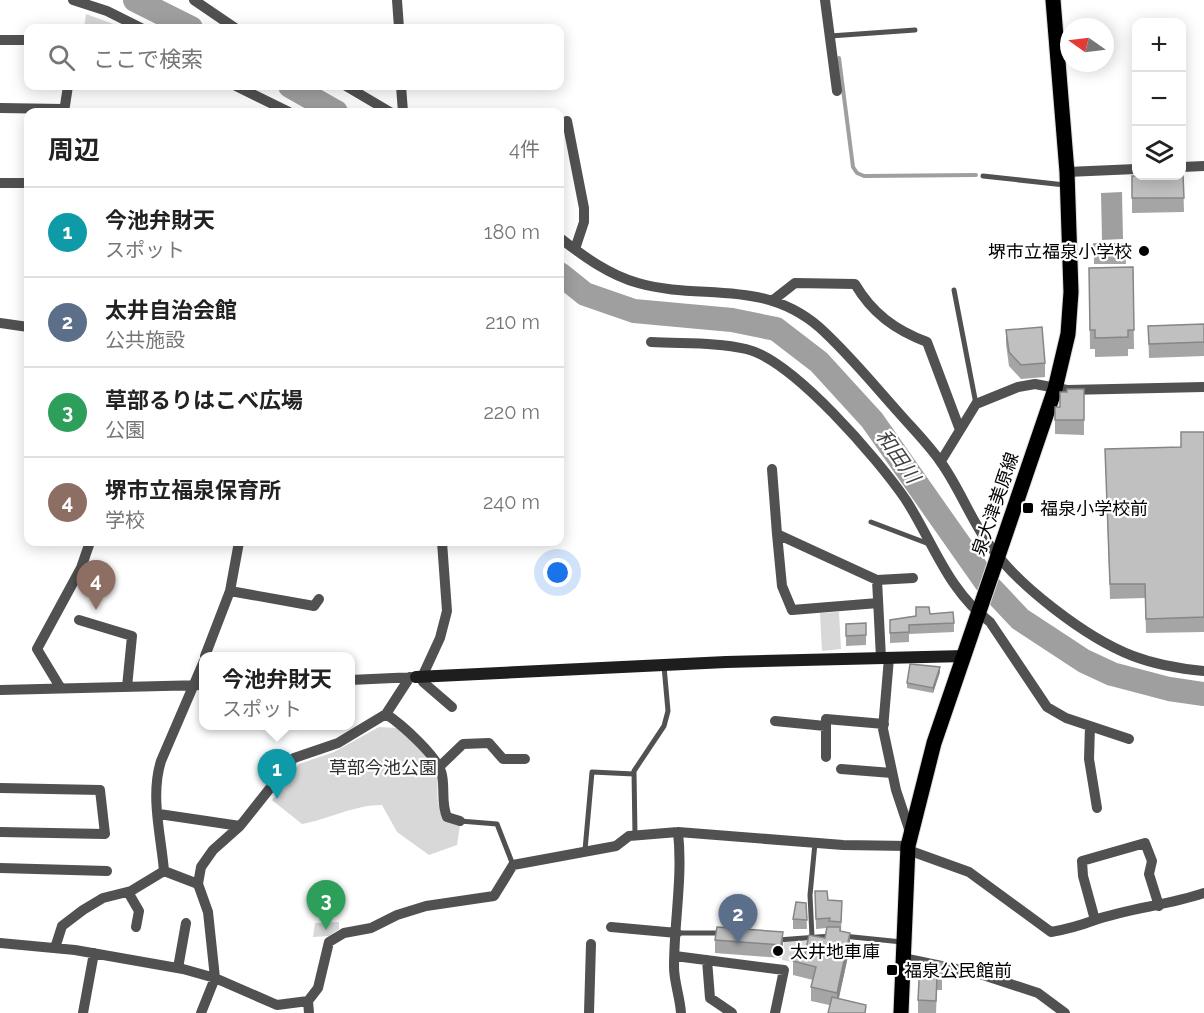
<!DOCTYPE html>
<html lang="ja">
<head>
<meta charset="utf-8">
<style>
  :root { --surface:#fff; --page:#f2f2f2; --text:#222; --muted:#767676; --line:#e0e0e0; --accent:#000 }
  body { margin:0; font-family:Raleway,"Noto Sans JP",sans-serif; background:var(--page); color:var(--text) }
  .controls { position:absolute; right:18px; top:18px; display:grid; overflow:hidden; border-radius:12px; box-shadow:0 3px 15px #0003 }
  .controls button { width:54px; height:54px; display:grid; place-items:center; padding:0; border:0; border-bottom:2px solid var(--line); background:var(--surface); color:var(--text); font:30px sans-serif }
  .compass { position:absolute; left:1060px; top:18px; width:54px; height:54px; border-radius:50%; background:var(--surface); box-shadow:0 3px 15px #0003; rotate:284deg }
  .you { position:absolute; left:558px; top:573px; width:21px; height:21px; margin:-15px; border:4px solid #fff; border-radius:50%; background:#1a73e8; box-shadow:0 0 0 9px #1a73e833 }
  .badge { display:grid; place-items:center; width:39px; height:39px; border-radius:50%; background:var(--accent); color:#fff; font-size:20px; font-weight:700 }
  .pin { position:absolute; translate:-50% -50px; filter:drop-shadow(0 2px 3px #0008) }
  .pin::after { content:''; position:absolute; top:32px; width:21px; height:18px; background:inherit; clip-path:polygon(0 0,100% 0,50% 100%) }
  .popup { position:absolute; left:199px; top:652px; width:156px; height:78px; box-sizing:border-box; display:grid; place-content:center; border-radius:12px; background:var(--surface); filter:drop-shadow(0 2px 4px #0005); font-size:20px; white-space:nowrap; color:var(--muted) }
  .popup b { font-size:22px; color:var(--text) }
  .popup::after { content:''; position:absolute; left:50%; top:100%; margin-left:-12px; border:12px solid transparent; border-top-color:var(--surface) }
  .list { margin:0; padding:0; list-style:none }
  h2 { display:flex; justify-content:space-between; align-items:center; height:78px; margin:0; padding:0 24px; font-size:26px }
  h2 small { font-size:20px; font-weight:400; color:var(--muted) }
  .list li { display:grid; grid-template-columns:39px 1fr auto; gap:18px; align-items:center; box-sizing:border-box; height:90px; padding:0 24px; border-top:2px solid var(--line) }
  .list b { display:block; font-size:22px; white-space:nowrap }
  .list p { margin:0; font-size:20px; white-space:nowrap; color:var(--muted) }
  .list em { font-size:20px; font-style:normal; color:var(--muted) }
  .icon { flex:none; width:33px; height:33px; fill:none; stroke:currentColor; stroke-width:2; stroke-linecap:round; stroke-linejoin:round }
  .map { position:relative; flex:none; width:1204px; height:1013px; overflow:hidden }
  .search { position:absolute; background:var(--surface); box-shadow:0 3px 15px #0003; left:24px; top:24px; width:540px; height:66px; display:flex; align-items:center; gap:15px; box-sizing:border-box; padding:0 21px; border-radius:12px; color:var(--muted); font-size:22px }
  .panel { position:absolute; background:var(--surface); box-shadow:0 3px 15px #0003; left:24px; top:108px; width:540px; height:438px; border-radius:12px }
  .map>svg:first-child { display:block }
  .green { fill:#d8d8d8 }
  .water { fill:#9f9f9f }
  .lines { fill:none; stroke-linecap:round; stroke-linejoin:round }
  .stream { stroke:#9f9f9f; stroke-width:4 }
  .river { stroke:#9f9f9f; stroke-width:24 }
  .primary-casing { stroke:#dbdbdb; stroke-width:17 }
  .lane { stroke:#515151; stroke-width:5 }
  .street { stroke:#515151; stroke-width:10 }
  .secondary { stroke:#1e1e1e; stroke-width:12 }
  .primary { stroke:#000; stroke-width:15 }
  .wall { fill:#a5a5a5 }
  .shaded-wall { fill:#868686 }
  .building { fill:#c0c0c0; stroke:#868686; stroke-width:1.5 }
  .poi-dot { fill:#000; stroke:#fff; stroke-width:2 }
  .labels { text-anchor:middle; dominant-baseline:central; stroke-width:4.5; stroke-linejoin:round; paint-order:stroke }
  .poi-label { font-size:18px; fill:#000; stroke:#fff; text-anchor:start }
  .street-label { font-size:18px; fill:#000; stroke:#fff }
  .park-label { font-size:18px; fill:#2f2f2f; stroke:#fff }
  .water-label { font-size:20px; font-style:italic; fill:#404040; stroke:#fff }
</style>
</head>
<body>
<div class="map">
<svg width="1204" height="1013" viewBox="0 0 1204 1013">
  <rect width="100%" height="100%" fill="#fff"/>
  <path class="green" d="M86,14l38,14h-40z
    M839,612l2,37 -19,2 -2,-38z
    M379,727l18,1c11,11 28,23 36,37 13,26 -10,40 27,60l-3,20 -28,10 -32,-23 -15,-27c-28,0 -53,14 -80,19l-30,-24 27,-36 35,-12z
    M339,922v7l-10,7 -16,1 2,-14z
    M808,941l-5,23 -21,-4 2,-18z"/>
  <path class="water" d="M1122,192l1,47 -21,1 -1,-47z"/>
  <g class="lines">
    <path class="stream" d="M839,58l14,109 4,6 7,3 112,-1"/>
    <path class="river" d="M135,0l56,28
      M290,86l46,26
      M560,274l25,20 49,17 98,9 44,9 43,33 53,58 116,165 32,34 64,42 28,13 57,15 35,5"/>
    <defs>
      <path id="primary" d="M901,1013l7,-167 26,-103 121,-354 13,-55 3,-42 -4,-120 -14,-172"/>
    </defs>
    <use href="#primary" class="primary-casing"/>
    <path class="lane" d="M830,36l85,-6
      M983,176l82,9
      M954,290l22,114
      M871,522l58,22
      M460,821l37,3 16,41
      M635,835l-1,-64 30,-45 4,-15 -4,-45
      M585,850l7,-78 42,2
      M677,933h44
      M843,936l59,6
      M812,937l-2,-42 5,-52
      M778,940l53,-4"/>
    <path class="street" d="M73,0l34,11 34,17
      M194,0l41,28
      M397,0l2,28
      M825,0l12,91
      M0,40h28
      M236,86l53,26
      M346,86l44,26
      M401,86l2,26
      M0,108l63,1
      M64,112l4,-26
      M567,121l17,87v14l-9,27
      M1182,167l22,-1
      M1067,172l69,-3
      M0,183h28
      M560,238c23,18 49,37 78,45 63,18 124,-5 181,44 29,26 54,57 80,86 14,16 29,31 41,48 19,26 30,57 48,82 29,42 98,95 145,113 21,8 49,13 71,15
      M772,301l23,-18 60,1c17,29 40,46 72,58l33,88
      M0,323l28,4
      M651,342c31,2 65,0 95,7 47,11 132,110 160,151 27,42 42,91 84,122l57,85 19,11 63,21
      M941,461l35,-57 42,-17 17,-3 32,6 137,-3
      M772,469l5,65 100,46 36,-2
      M777,534l5,52 10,24 86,-7
      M442,542l5,69 -7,27 -18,39 1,5 29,25
      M877,580l4,78
      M230,591l84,15 5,-7
      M79,620l53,16 -5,51
      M205,656l25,-65 9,-49
      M889,658l-6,71 13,61 15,45
      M410,677l-24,37c15,10 53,43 56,61 3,15 -1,28 5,42l13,4
      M350,680l65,-3
      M60,687l-23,-38 44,-81 9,-26
      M0,690l204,-5
      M775,721l50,5
      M1090,726l-1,33 8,49
      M826,757v-38l58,5
      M439,767l24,-23 26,-1 14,16h22
      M841,769l51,4
      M0,788l100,2 5,44 -105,-2
      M159,814l81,12
      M678,832c5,45 -4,90 -4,135 0,15 6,30 7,46
      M908,850l61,22 82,60c17,-3 28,-6 44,-12 35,-12 74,-15 109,-27
      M0,868l107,3
      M198,884l3,-17 12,-17 27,-24 54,-68 44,-15 48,-29
      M128,892l11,19 -3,16
      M1095,920l-12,-44 -1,-15 63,-18 7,18 -3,13 10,32
      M611,927l66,6
      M0,943l75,7 108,19 32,9 62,27 31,-4 10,-13 11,-46 15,-9 27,-5 26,-13 29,-9 68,-10 19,-31 103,-19 13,-10 49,-4 165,13 65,1
      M55,948l7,-22 21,-16 20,-12 28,-7 33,-20
      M675,956l109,14 -9,43
      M903,958l77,16 58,19 27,20
      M707,960l3,38 22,15
      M178,968l8,-45
      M308,1001l1,12
      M83,1013l11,-60
      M201,1013l14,-35 -7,-66 -10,-28 -34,-13c-3,-36 -14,-75 -3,-110l43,-100
      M589,1013l2,-69"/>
    <path class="secondary" d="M416,677l310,-15 239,-6"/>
    <use href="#primary" class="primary"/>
  </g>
  <path class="wall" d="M1183,175l1,37 -52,1v-37z
    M1094,244h31l1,20h-32z
    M1133,267l1,82h-6v7l-33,1v-8h-5l-1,-81z
    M1204,324v32l-55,2 -1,-32z
    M1006,330l39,33v14l-24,2 -12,-13 -3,-22z
    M1084,389v46l-29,-1v-27h5z
    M1204,432v200l-58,1 -1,-35 -35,1 -5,-150 76,-2z
    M930,614l24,9v9l-45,2v8l-19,1v-23z
    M866,623v22l-20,1v-22z
    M940,672l-7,21 -26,-5v-5z
    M815,891l27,19 -1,21 9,16 -11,51 27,15 -55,-12v-14l2,-7 -20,-5v-14l12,-7 20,-16 2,-10 -11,1z
    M806,903l1,26h-14v-10z
    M715,940l68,5 -2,13 -66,-5z
    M942,962v28h-5l-1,23h-18v-13z"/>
  <path class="shaded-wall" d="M940,667v5l-7,21v-5z
    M783,932v13l-2,13v-13z
    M850,933v14l-13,59v-13z"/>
  <path class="building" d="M1182,175h1l1,23h-52v-22z
    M1094,244h31l1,10 -32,1z
    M1133,267l1,63h-6v7l-33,1v-8h-5l-1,-62z
    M1204,324v18l-55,2 -1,-18z
    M1042,327l3,36 -24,2 -12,-13 -3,-22z
    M1067,389h17v31h-29v-13h5v-15h7z
    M1181,432h23v185l-58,2 -1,-35h-35l-5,-135 76,-2z
    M916,607h13l1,7 23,-2 1,11 -45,2v7l-19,1v-13l26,-4z
    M866,623v12l-20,1v-12z
    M910,664l30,3 -7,21 -26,-5z
    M815,891h12l1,9 14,1 -1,21 -12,-1 1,-3 -14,1z
    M796,902l10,1 1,17 -14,-1z
    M717,927l66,5 -2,13 -66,-5z
    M827,927h13v4l10,2 -13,60 -26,-6 5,-20 -23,-6 2,-10 10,3 4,-19 16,3z
    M920,961l22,1v14h-5l-1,25 -18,-1z
    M832,997l34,8 -1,8h-37z"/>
  <g class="poi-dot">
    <circle cx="1144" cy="251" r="6"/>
    <rect x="1022" y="502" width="12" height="12" rx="3"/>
    <circle cx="778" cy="951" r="6"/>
    <rect x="886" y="964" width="12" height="12" rx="3"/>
  </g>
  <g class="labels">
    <g class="poi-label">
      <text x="1132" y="251" text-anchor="end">堺市立福泉小学校</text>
      <text x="1040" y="508">福泉小学校前</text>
      <text x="790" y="951">太井地車庫</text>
      <text x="904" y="970">福泉公民館前</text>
    </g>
    <g class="street-label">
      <text transform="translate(995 504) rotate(-71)">泉大津美原線</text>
    </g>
    <g class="park-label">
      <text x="383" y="767">草部今池公園</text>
    </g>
    <g class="water-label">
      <text transform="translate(898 456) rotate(55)">和田川</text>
    </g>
  </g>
</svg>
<div class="controls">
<button>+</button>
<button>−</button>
<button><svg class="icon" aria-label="layers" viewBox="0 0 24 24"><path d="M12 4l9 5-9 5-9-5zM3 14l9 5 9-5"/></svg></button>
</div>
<svg class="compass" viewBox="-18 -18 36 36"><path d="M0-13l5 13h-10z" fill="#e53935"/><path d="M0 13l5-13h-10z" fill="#767676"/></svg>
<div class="you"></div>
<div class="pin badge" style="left:277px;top:799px;background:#0f9aa8">1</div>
<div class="popup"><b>今池弁財天</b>スポット</div>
<div class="pin badge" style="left:738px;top:944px;background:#5c6f8a">2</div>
<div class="pin badge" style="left:326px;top:930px;background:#2e9e5b">3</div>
<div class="pin badge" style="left:96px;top:610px;background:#8d6e63">4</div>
<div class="search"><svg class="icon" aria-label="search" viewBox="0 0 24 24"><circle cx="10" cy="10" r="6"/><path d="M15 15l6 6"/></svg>ここで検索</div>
<section class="panel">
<h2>周辺<small>4件</small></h2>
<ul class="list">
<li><span class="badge" style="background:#0f9aa8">1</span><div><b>今池弁財天</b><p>スポット</p></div><em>180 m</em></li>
<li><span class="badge" style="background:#5c6f8a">2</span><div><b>太井自治会館</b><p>公共施設</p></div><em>210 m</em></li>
<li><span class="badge" style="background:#2e9e5b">3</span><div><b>草部るりはこべ広場</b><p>公園</p></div><em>220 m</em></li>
<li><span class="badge" style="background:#8d6e63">4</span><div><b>堺市立福泉保育所</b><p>学校</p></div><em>240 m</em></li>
</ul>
</section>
</div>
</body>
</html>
